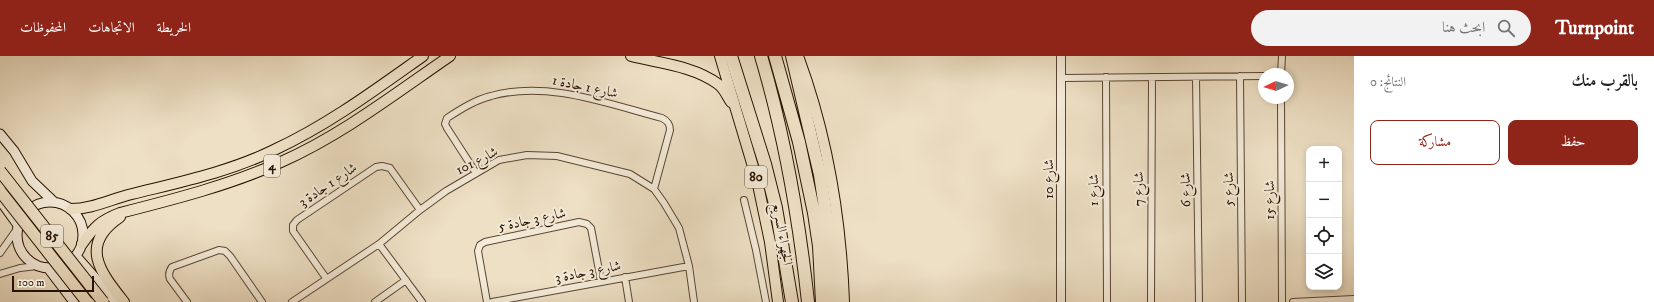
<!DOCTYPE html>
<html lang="ar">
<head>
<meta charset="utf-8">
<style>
  :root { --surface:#fff; --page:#f2f2f2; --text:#202124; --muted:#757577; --line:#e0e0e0; --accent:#8f2418 }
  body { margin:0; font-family:"IM FELL DW Pica",Amiri,serif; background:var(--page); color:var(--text); direction:rtl }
  .controls { position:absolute; right:12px; bottom:12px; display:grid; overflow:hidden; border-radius:8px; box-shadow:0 2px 6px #0003 }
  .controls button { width:36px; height:36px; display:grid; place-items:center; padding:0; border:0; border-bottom:1px solid var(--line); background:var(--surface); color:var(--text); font:20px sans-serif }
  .compass { position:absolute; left:1258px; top:12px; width:36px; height:36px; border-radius:50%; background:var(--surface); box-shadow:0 2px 6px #0003; rotate:266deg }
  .scale { position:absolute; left:12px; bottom:10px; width:82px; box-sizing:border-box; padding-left:4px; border:2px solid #281201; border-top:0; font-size:11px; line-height:14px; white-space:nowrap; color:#281201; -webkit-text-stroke:3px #f4ebd9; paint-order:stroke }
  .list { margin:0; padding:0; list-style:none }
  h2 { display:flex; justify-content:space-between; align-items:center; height:52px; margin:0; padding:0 16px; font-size:17px }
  h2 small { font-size:13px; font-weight:400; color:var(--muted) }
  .actions { display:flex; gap:8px; padding:12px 16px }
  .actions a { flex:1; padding:9px 0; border:1px solid var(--accent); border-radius:8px; text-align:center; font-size:14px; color:var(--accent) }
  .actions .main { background:var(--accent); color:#fff }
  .icon { flex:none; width:22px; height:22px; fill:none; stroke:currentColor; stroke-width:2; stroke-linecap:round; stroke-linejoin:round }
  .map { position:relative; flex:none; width:1354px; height:246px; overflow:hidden; direction:ltr }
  header { display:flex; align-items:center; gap:24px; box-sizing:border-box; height:56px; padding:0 20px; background:var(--accent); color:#fff }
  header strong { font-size:19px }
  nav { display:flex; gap:22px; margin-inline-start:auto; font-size:14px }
  .search { width:280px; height:36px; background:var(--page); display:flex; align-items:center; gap:10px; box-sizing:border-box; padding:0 14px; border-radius:22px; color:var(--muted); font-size:15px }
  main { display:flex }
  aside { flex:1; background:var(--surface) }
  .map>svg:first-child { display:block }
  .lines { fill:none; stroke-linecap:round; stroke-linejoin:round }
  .minor-casing { stroke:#5a4632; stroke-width:8 }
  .tertiary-casing { stroke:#5a4632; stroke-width:10 }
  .secondary-casing { stroke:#281201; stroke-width:11 }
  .primary-casing { stroke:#281201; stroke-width:12 }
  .motorway-casing { stroke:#281201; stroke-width:14 }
  .minor { stroke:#f4ebd9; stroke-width:6 }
  .tertiary { stroke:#f4ebd9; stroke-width:8 }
  .secondary { stroke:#f4ebd9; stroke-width:9 }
  .primary { stroke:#eee0c5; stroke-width:10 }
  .motorway { stroke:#eee0c5; stroke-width:12 }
  .trunk-bridge-casing { stroke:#281201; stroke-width:13; stroke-linecap:butt }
  .trunk-bridge { stroke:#eee0c5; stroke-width:11 }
  .labels { text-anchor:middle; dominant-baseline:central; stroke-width:4; stroke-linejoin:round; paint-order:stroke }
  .shield { fill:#f4ebd9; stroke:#655342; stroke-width:1 }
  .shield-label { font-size:13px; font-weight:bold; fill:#281201 }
  .street-label { font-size:14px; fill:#281201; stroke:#f4ebd9 }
</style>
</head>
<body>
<header>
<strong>Turnpoint</strong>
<div class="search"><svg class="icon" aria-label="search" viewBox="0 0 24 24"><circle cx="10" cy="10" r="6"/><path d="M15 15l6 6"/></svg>ابحث هنا</div>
<nav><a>الخريطة</a><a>الاتجاهات</a><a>المحفوظات</a></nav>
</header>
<main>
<aside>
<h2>بالقرب منك<small>النتائج: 0</small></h2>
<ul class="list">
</ul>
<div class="actions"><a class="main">حفظ</a><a>مشاركة</a></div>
</aside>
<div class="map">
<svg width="1354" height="246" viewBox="0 0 1354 246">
  <rect width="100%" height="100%" fill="#eee0c5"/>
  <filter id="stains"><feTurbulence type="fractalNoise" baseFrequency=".005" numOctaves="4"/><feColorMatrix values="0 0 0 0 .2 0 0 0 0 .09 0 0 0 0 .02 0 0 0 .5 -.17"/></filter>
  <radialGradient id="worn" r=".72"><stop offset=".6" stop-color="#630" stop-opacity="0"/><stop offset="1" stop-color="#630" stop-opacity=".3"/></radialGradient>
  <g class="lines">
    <defs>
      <path id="minor" d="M1281,18l1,-18
        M1240,20l2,226
        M1106,21l1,225
        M1196,21l3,225
        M1062,22l202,-2
        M1281,42l1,204
        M476,117l-29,-45 -2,-4 2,-6c14,-9 28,-18 44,-22 56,-16 117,8 171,22 6,3 8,6 8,12l-16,59
        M744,144l12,50 10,52
        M379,188l43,58
        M0,197l17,-24
        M0,218l20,-6 17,-2
        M625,221l4,25
        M326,222l-33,-47v-6l4,-5 79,-53 6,-1 8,2 30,42
        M187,246l-17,-23c-2,-5 -1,-8 2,-12l47,-17 6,1 5,5 32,46
        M292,246l87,-58 41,-34 26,-19 53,-31 28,-5 30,1 73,18 24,15 10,14 15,25 10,38 5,36
        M375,246l31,-22
        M487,246l-9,-51 2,-6 5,-3 94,-20 8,2 4,4 10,53
        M492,246l197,-36
        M1151,246l1,-225
        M1293,246l61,-3"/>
      <path id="tertiary" d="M1061,246v-246"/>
      <path id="secondary" d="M0,78l14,17 18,30 22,21
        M0,144l18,25
        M17 179a33 33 0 1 1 66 0a33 33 0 1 1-66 0Z
        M76,200l40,46
        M48,212l26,34"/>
      <path id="primary" d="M631,0c28,7 63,10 87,28 6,4 9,12 13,18
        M720,0l37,124 13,62 8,60
        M798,0c29,78 43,163 46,246
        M71,153c21,0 40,-10 61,-15 48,-12 97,-22 142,-44 54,-25 101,-60 149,-94
        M120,161c-42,28 -19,56 4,85
        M82,188c13,-18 18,-23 38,-31 55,-14 110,-28 161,-51 61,-27 115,-69 169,-106"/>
      <path id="motorway" d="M731,0l34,108 11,44 16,94
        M761,0c24,81 38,162 47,246
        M775,0l24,86 15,71 5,33 3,56
        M792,0l28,119 10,65 4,62"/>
    </defs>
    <use href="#minor" class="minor-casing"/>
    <use href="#tertiary" class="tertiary-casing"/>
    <use href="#secondary" class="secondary-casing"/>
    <use href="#primary" class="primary-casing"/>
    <use href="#motorway" class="motorway-casing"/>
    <use href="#minor" class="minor"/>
    <use href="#tertiary" class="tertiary"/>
    <use href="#secondary" class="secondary"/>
    <use href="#primary" class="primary"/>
    <use href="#motorway" class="motorway"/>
    <defs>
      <path id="trunk-bridge" d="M0,115l103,131
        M0,135l87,111"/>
    </defs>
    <use href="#trunk-bridge" class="trunk-bridge-casing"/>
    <use href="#trunk-bridge" class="trunk-bridge"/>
  </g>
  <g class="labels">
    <g class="shield">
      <rect x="264" y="99" width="16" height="22" rx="3"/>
      <rect x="745" y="110" width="22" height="22" rx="3"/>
      <rect x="41" y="169" width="22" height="22" rx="3"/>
    </g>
    <g class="shield-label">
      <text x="272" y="110">4</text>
      <text x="756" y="121">80</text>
      <text x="52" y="180">85</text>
    </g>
    <g class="street-label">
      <text transform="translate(585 31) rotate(12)">شارع 1 جادة 1</text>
      <text transform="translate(477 105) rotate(-27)">شارع 101</text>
      <text transform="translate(1049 123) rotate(-90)">شارع 10</text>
      <text transform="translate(328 129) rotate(-34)">شارع 1 جادة 3</text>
      <text transform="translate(1139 133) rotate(-90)">شارع 7</text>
      <text transform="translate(1229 133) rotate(-90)">شارع 5</text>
      <text transform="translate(1094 134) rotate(-90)">شارع 1</text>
      <text transform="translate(1186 134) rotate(-91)">شارع 6</text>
      <text transform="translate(1270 144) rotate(-90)">شارع 15</text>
      <text transform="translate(532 164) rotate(-12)">شارع 3 جادة 5</text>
      <text transform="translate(782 178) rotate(80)">الجهراء السريع</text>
      <text transform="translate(588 216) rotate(-11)">شارع 3 جادة 3</text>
    </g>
  </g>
  <rect width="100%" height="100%" filter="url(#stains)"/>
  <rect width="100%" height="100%" fill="url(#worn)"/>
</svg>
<div class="controls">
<button>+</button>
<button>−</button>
<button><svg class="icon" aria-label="locate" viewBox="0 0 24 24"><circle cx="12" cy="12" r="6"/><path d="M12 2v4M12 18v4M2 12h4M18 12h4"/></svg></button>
<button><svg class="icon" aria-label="layers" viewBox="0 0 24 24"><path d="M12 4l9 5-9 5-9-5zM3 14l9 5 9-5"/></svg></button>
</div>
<svg class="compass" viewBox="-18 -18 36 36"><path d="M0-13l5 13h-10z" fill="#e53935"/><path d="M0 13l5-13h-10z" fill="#757577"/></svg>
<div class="scale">100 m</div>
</div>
</main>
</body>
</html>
